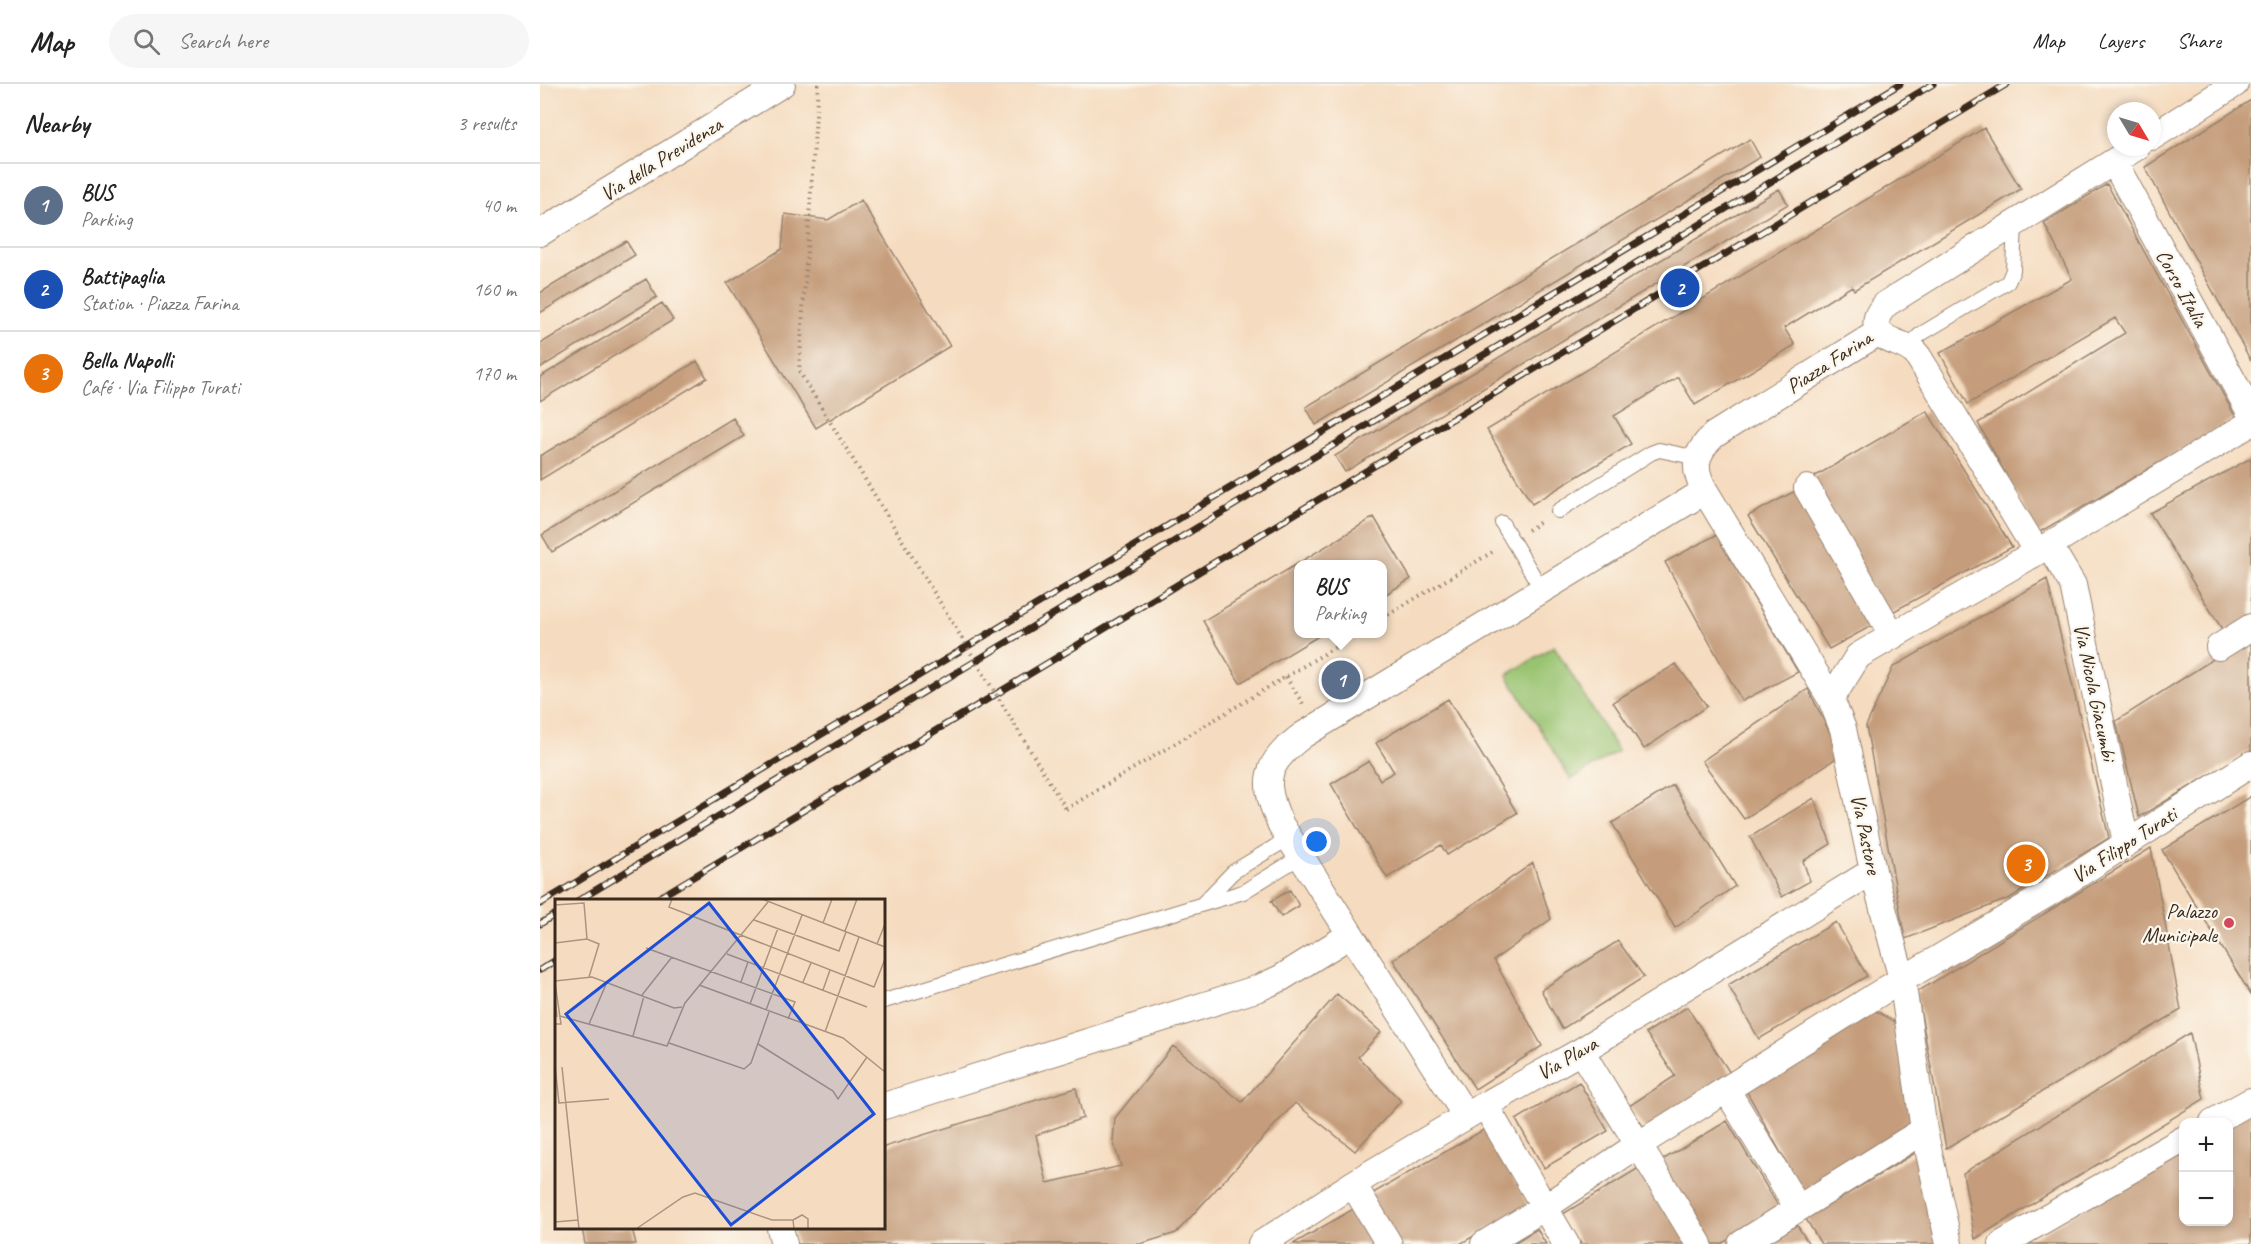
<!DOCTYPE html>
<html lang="en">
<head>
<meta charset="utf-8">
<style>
  :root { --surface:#fff; --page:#f6f6f6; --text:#222; --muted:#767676; --line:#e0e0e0; --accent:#7c3aed }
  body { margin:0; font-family:Caveat,sans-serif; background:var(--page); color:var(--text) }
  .controls { position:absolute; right:18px; bottom:18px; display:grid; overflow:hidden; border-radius:12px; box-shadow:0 3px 9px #0003 }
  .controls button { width:54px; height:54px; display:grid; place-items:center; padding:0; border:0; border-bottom:2px solid var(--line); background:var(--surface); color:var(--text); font:30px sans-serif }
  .compass { position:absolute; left:1567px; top:18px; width:54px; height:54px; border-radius:50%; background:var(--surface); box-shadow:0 3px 9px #0003; rotate:128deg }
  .you { position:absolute; left:777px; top:758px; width:21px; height:21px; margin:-15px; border:4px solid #fff; border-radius:50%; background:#1a73e8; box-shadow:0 0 0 9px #1a73e833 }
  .badge { display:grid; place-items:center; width:39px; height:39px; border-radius:50%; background:var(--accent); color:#fff; font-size:20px; font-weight:700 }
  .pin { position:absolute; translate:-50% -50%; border:3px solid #fff; box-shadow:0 2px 6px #0006 }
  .popup { position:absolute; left:754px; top:476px; width:93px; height:78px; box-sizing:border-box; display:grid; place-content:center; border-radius:12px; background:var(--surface); filter:drop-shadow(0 2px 4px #0005); font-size:20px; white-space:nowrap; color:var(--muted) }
  .popup b { font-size:22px; color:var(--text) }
  .popup::after { content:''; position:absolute; left:50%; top:100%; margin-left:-12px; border:12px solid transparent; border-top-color:var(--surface) }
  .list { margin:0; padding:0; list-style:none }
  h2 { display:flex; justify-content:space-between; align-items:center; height:78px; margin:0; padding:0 24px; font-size:26px }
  h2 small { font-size:20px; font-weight:400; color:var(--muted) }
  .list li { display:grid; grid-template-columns:39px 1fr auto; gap:18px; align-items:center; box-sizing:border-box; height:84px; padding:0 24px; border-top:2px solid var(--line) }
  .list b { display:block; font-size:22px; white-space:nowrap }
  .list p { margin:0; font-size:20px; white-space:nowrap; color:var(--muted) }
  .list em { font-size:20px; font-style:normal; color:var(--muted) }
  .icon { flex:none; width:33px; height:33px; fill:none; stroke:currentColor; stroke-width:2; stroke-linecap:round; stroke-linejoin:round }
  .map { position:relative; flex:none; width:1711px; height:1160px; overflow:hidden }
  header { display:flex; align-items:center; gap:36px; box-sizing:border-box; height:84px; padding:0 30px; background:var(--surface); border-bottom:2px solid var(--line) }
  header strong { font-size:28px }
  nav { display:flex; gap:33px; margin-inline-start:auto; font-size:21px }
  .search { width:420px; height:54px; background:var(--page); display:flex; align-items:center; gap:15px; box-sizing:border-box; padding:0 21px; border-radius:33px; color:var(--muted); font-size:22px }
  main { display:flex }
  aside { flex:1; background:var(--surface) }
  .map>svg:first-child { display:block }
  .green { fill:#98c370; stroke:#6a7647; stroke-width:1.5 }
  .building { fill:#c59d7b }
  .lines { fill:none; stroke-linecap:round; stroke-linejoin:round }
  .lane-casing { stroke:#98826e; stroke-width:16 }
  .street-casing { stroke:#98826e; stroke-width:28 }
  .path { stroke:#98826e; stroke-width:4; stroke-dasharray:1.5 4.5; stroke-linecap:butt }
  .lane { stroke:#fff; stroke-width:14 }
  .street { stroke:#fff; stroke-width:26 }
  .rail-casing { stroke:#3b2a1e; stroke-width:7 }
  .rail { stroke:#fbf7ec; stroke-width:4.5; stroke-dasharray:14; stroke-linecap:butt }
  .path-bridge { stroke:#98826e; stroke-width:4; stroke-dasharray:1.5 4.5; stroke-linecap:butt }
  .poi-dot { fill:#d1495b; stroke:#fbf7ec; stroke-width:2 }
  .labels { text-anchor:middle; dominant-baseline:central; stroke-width:4.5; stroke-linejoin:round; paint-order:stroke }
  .street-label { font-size:21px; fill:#3b2a1e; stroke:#fbf7ec }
  .poi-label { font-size:21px; fill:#3b2a1e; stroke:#fbf7ec; text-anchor:end }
  .inset-road { fill:none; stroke:#ab947f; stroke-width:1.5 }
  .view { fill:#1d4ed8; fill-opacity:0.15; stroke:#1d4ed8; stroke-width:3 }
  .inset-edge { fill:none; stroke:#3b2a1e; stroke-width:3 }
</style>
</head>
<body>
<header>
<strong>Map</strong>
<div class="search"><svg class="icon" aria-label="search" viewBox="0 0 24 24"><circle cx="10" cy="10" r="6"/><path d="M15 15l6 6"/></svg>Search here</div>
<nav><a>Map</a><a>Layers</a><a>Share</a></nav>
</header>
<main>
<aside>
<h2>Nearby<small>3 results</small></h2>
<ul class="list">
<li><span class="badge" style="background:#5c6f8a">1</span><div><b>BUS</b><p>Parking</p></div><em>40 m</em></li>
<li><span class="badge" style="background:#1a4fb4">2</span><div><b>Battipaglia</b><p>Station · Piazza Farina</p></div><em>160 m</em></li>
<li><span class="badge" style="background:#e8710a">3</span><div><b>Bella Napolli</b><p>Café · Via Filippo Turati</p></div><em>170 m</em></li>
</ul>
</aside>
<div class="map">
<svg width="1711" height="1160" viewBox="0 0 1711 1160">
  <rect width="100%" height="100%" fill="#fbf7ec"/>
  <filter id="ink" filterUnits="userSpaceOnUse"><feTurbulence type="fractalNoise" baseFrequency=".0167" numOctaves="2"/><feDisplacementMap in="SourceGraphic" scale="12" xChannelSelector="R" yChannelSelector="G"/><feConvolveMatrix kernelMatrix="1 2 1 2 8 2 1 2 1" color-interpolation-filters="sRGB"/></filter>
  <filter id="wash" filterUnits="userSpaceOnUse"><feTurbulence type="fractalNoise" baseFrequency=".008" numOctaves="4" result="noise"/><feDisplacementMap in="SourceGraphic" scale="24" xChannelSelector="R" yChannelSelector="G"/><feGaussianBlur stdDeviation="1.35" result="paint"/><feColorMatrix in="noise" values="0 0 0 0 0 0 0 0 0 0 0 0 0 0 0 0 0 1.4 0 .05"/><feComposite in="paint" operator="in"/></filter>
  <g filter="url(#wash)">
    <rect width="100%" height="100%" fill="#f5dbbf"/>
    <path class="green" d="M1014,562l64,105 -47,29 -64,-105z"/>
    <g id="blocks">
      <path class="building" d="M1711,16v261l-106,-194z
        M1444,44l37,61 -167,101 -2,-4 -68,42 11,17 -100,60 -17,-28 -64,39 17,28 -99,60 -45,-74z
        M1210,55l10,18 -444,268 -10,-18z
        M1567,100l129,234 -198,115 -60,-110 147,-90 -10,-15 -147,86 -28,-51 132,-74 -28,-56z
        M1239,105l9,15 -443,268 -10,-16z
        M321,116l89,146 -134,82 -89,-145 55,-34 3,-35 43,6z
        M86,157l9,14 -95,58v-20z
        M106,195l11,18 -117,71v-24z
        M122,219l11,17 -133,81v-24z
        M157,277l10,17 -167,102v-24z
        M1387,327l85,136 -125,68 -75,-137z
        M193,334l11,18 -192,116 -10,-17z
        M1711,374v161l-26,15 -75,-121z
        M1257,406l80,133 -48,26 -81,-133z
        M834,433l37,62 -28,17v-32h-84v70h23l-82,49 -37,-62z
        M1176,451l82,137 -56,29 -77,-139z
        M1507,495l62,259 -99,60 -105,41 -39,-213 27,-59z
        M1711,551v115l-112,67 -23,-96z
        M1136,580l31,42 -63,43 -31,-47z
        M1268,605l33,66 -97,64 -42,-58z
        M908,615l69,114 -70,42 -6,-10 -54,33 -56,-94 38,-23 11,19 14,-8 -18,-29z
        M1133,701l62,101 -60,42 -63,-105z
        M1711,712v199l-89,-145z
        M1274,714l17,46 -28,17 7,20 -28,16 -32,-60z
        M1611,764l30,162 -235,138 -29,-156z
        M993,779l18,56 -57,41 48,86 -67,43 -82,-129z
        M750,806l9,16 -18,11 -10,-16z
        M1296,838l31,54 -108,63 -31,-54z
        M1078,857l26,36 -82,52 -21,-39z
        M797,910l44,38 -23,25 43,44 -46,50 -60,-48 -119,130 -36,11h-343l-4,-16h91v-81l192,-59 7,30 -47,17 11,48 74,-17 -8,-25 2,-23 58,-72 69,56z
        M1147,923l45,69 -85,56 -18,-26 46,-30 -29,-43z
        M1335,926l21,13 20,89 -11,20 -103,59 -56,-101z
        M1650,949l14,66 -229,140 -12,-66z
        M1039,998l29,49 -64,37 -28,-48z
        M1711,1027v133h-228l161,-94v72h44v-98z
        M1187,1037l53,88 -59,35h-13l-49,-82z
        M945,1045l43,76 -68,39h-65l-27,-48z
        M1380,1066l20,94h-119l-15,-25z
        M1102,1082l46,78h-107l-18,-30z
        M815,1124l21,36h-83z
        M1257,1141l12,19h-43z
        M42,1144h50l4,16h-51z
        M997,1145l9,15h-34z"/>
    </g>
  </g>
  <g filter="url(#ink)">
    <use href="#blocks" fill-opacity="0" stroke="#98826e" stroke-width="1.5"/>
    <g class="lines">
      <defs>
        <path id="lane" d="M1368,262l13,-12 87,-52 5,-12 2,-48
          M1018,427l93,-58 8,-3 39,8
          M962,439l40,67
          M663,819l30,-31 56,-34
          M344,917l359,-109 57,-35"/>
        <path id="street" d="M1612,53l83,-53
          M1574,78l137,252
          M0,149l242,-149
          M1339,248c11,13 27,9 39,24l119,196
          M1267,404l86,148
          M1509,461l24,40 53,258
          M1679,563l32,-20
          M1291,615l27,-43 191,-111 202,-122
          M1041,967l118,193
          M1186,1005l72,119
          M945,1021l81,139
          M344,1022l375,-118 22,-10 69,-43
          M926,1032l-185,-291c-20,-43 -17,-61 22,-90l402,-244
          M1673,1038l38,-21
          M813,1100l36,60
          M240,1144l4,16
          M721,1160l92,-60 132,-79 96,-54 292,-180
          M944,1160l61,-37 93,-62 245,-154 166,-98 202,-129
          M1201,1160l183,-114
          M1409,1160l-25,-114 -22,-151 -29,-108 -30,-142 -12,-30 -126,-208c-13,-23 -11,-37 9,-56l165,-103c-6,-12 -1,-19 7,-28l251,-157
          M1462,1160l182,-105"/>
      </defs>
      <use href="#lane" class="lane-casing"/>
      <use href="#street" class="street-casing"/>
      <path class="path" d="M988,446l14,-9
        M843,534l111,-67
        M746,593l17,27
        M526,725l291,-175"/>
      <use href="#lane" class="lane"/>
      <use href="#street" class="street"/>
      <defs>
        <path id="rail" d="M39,816l1354,-816
          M115,816l1352,-816
          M0,820l1360,-820
          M0,840l16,-10
          M0,886l16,-10"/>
      </defs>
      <use href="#rail" class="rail-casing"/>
      <use href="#rail" class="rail"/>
      <path class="path-bridge" d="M278,0l-19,287 267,438"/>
    </g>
  </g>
  <circle class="poi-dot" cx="1689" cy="839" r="6"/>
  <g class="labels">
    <g class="street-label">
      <text transform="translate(121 75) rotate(-32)">Via della Previdenza</text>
      <text transform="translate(1642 204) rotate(61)">Corso Italia</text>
      <text transform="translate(1289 278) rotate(-33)">Piazza Farina</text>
      <text transform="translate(1555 608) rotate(78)">Via Nicola Giacumbi</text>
      <text transform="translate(1326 750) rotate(78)">Via Pastore</text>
      <text transform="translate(1584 761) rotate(-33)">Via Filippo Turati</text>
      <text transform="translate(1027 974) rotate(-30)">Via Plava</text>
    </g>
    <g class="poi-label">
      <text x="1677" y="827">Palazzo<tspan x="1677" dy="24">Municipale</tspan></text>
    </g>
  </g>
  <g transform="translate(15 815)">
    <rect width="330" height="330" fill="#f5dbbf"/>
    <path class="inset-road" d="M117,0l-3,8 205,80 11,-28M207,0l123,48M0,6l29,-2 3,36M199,21l85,31 7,-19M268,24l9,-24M290,32l12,-32M0,44l32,-4 12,5 -10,33M322,45l8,-20M91,49l149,54 -7,17M172,55l140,53M0,82l37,-4 82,31 8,-1M186,83l7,-20M248,83l8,-19M0,84l6,41h-6M144,86l144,53 42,34M268,91l7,-20M87,96l30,-38M0,99l2,19M195,105l28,-76M211,111l36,-95M5,117l107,30 18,-43 83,-101M34,125l18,-42M270,133l34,-95M78,137l11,-40M114,144l75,26 7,-6 18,-51M203,145l75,47 5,8 29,-42M0,167l4,37 50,-4M7,168l17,162M0,323l23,-2M81,330l47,-32 12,-4 77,27h21M239,330l-1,-9 9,-5 6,4v10"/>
    <path class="view" d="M154,4l165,211 -143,111 -165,-211z"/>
    <rect width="330" height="330" class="inset-edge"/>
  </g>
</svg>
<div class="controls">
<button>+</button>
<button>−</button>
</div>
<svg class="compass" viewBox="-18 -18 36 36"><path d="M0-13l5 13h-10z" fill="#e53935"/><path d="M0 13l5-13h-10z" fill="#767676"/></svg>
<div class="you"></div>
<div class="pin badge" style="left:801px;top:596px;background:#5c6f8a">1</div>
<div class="popup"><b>BUS</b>Parking</div>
<div class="pin badge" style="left:1140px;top:204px;background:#1a4fb4">2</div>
<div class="pin badge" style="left:1486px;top:780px;background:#e8710a">3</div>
</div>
</main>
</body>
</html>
